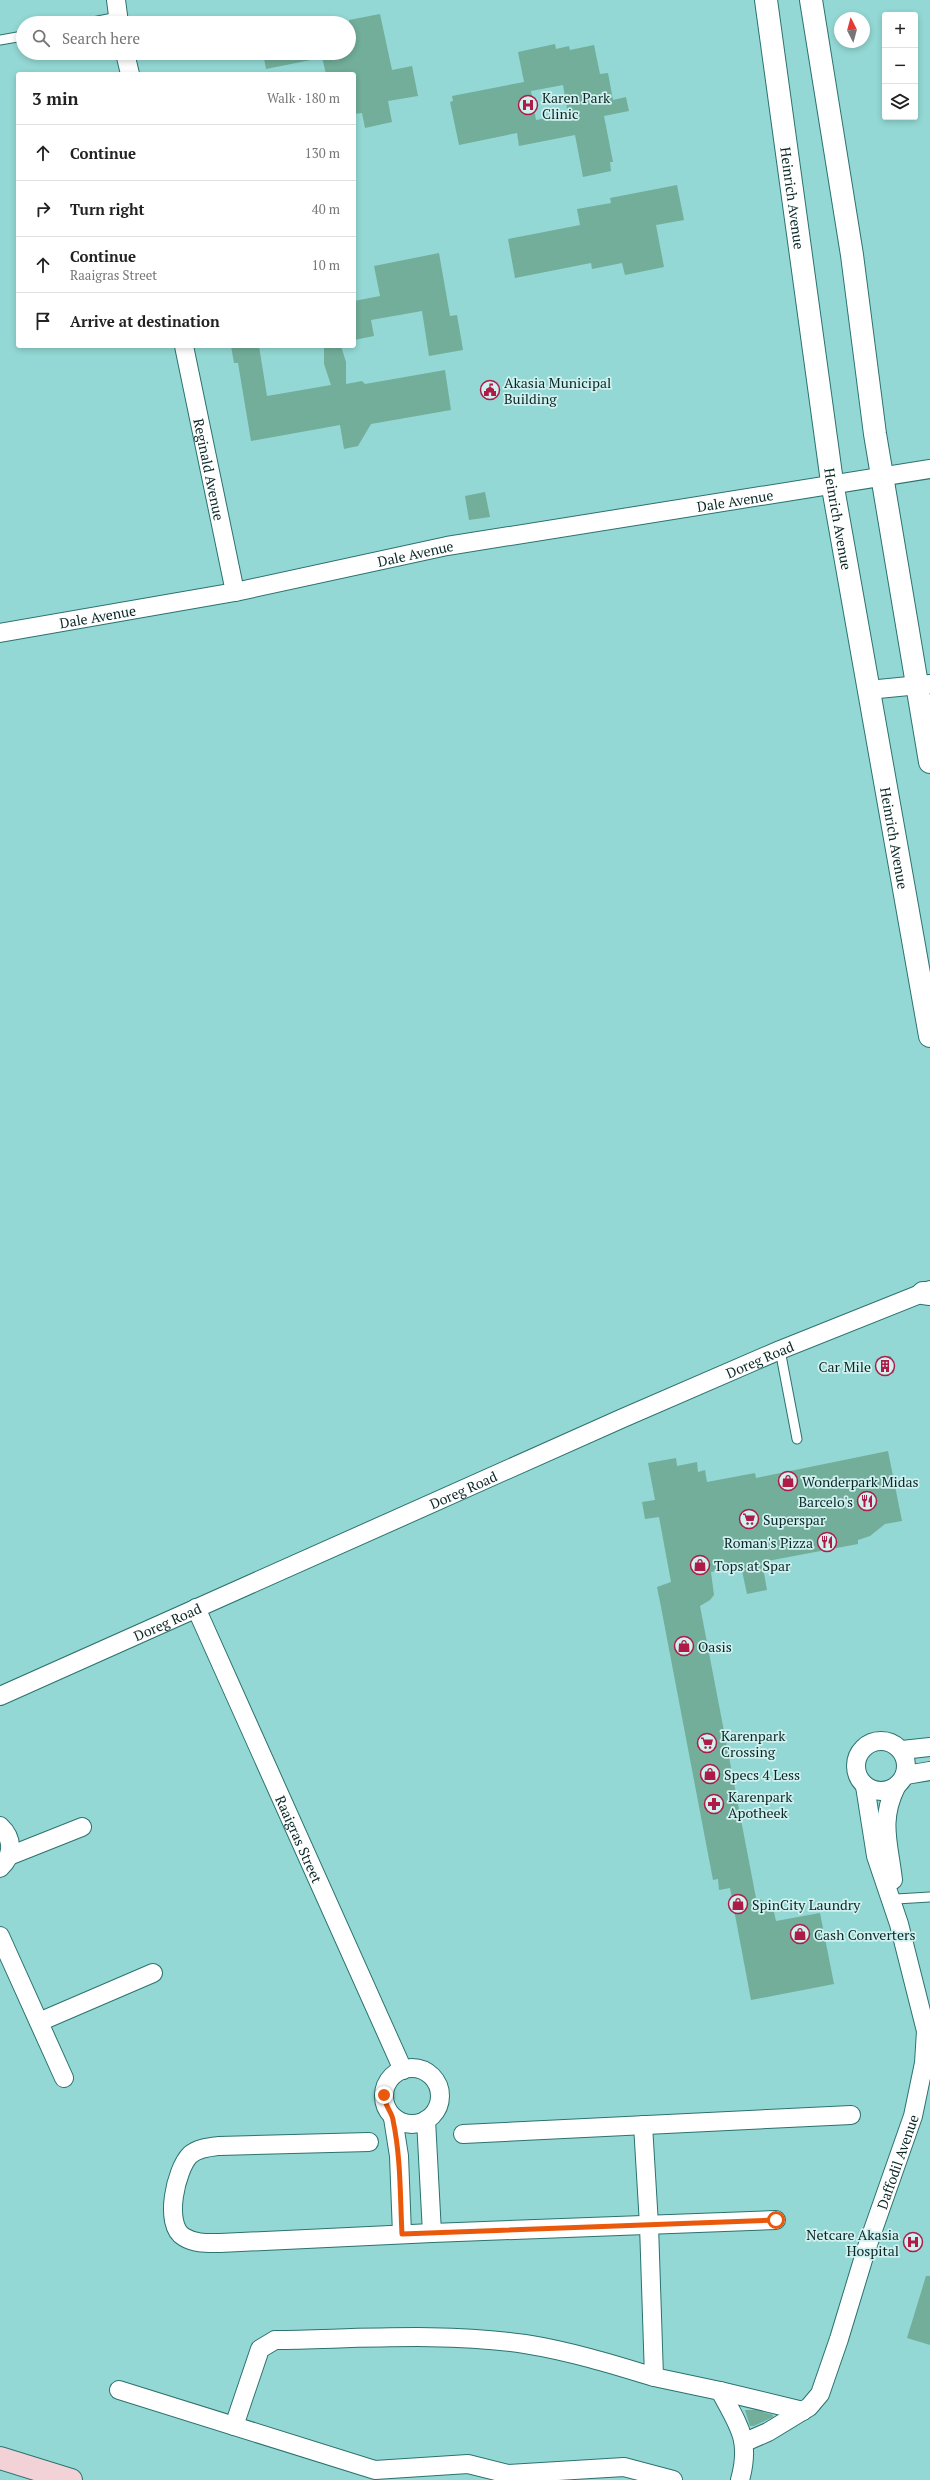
<!DOCTYPE html>
<html lang="en">
<head>
<meta charset="utf-8">
<style>
  :root { --surface:#fff; --page:#f2f2f2; --text:#222; --muted:#767676; --line:#e0e0e0 }
  body { margin:0; font-family:"PT Serif",serif; background:var(--page); color:var(--text) }
  .controls { position:absolute; right:12px; top:12px; display:grid; overflow:hidden; border-radius:4px; box-shadow:0 2px 6px #0003 }
  .controls button { width:36px; height:36px; display:grid; place-items:center; padding:0; border:0; border-bottom:1px solid var(--line); background:var(--surface); color:var(--text); font:20px sans-serif }
  .compass { position:absolute; left:834px; top:12px; width:36px; height:36px; border-radius:50%; background:var(--surface); box-shadow:0 2px 6px #0003; rotate:354deg }
  .stop { position:absolute; width:12px; height:12px; margin:-9px; border:3px solid #ea580c; border-radius:50%; background:#fff }
  .stop.end { background:#ea580c; border-color:#fff; box-shadow:0 1px 4px #0008 }
  .list { margin:0; padding:0; list-style:none }
  h2 { display:flex; justify-content:space-between; align-items:center; height:52px; margin:0; padding:0 16px; font-size:17px }
  h2 small { font-size:13px; font-weight:400; color:var(--muted) }
  .list li { display:grid; grid-template-columns:26px 1fr auto; gap:12px; align-items:center; box-sizing:border-box; height:56px; padding:0 16px; border-top:1px solid var(--line) }
  .list b { display:block; font-size:15px; white-space:nowrap }
  .list p { margin:0; font-size:13px; white-space:nowrap; color:var(--muted) }
  .list em { font-size:13px; font-style:normal; color:var(--muted) }
  .icon { flex:none; width:22px; height:22px; fill:none; stroke:currentColor; stroke-width:2; stroke-linecap:round; stroke-linejoin:round }
  .map { position:relative; flex:none; width:930px; height:2480px; overflow:hidden }
  .search { position:absolute; background:var(--surface); box-shadow:0 2px 6px #0003; left:16px; top:16px; width:340px; height:44px; display:flex; align-items:center; gap:10px; box-sizing:border-box; padding:0 14px; border-radius:22px; color:var(--muted); font-size:15px }
  .panel { position:absolute; background:var(--surface); box-shadow:0 2px 6px #0003; left:16px; top:72px; width:340px; height:276px; border-radius:4px }
  .map>svg:first-child { display:block }
  .building { fill:#72ae9a; fill-rule:evenodd }
  .lines { fill:none; stroke-linecap:round; stroke-linejoin:round }
  .service-casing { stroke:#2c726f; stroke-width:11 }
  .minor-casing { stroke:#2c726f; stroke-width:20 }
  .tertiary-casing { stroke:#2c726f; stroke-width:24 }
  .secondary-casing { stroke:#2c726f; stroke-width:24 }
  .service { stroke:#fff; stroke-width:9 }
  .minor { stroke:#fff; stroke-width:18 }
  .tertiary { stroke:#fff; stroke-width:22 }
  .secondary { stroke:#f2d2d7; stroke-width:22 }
  .route { stroke:#ea580c; stroke-width:5 }
  .labels { text-anchor:middle; dominant-baseline:central; stroke-width:3.5; stroke-linejoin:round; paint-order:stroke }
  .poi-label { font-size:14px; fill:#0a2726; stroke:#d0f1ef; text-anchor:start }
  .street-label { font-size:14px; fill:#0a2726; stroke:#d0f1ef }
</style>
</head>
<body>
<div class="map">
<svg width="930" height="2480" viewBox="0 0 930 2480">
  <rect width="100%" height="100%" fill="#93d8d4"/>
  <path class="building" d="M380,14l12,56 20,-4 6,30 -30,5 4,21 -27,6 -3,-15 -8,1v-40h-28l-5,-21h28v-33z
    M555,44l1,5 13,-3 1,4 24,-5 6,29 8,-1 5,27 13,-3 3,14 -25,5 9,46h-3l1,9 -28,6 -8,-42 -56,11 -2,-13 -58,12 -9,-43 3,-1 -1,-5 72,-14 -6,-30zM563,85l5,29 -32,6 -5,-29z
    M263,53h48v7l-45,9z
    M677,185l7,35 -28,5 8,42 -39,8 -3,-12 -30,6 -1,-6 -76,15 -7,-39 72,-14 -3,-16 34,-6 -1,-5z
    M439,253l11,63 7,-1 6,35 -34,6 -7,-45 -51,9 3,16 -20,4v-39l26,-5 -6,-30z
    M231,346h28l8,50 64,-11 -7,-21v-18h17l5,16v22l16,-3 3,3 80,-14 6,40 -80,14 -13,22 -14,3 -4,-24 -89,16 -13,-78h-4z
    M485,492l5,25 -21,3 -4,-24z
    M891,1356l3,17 -15,2 -3,-16z
    M888,1451l14,70 -17,3 -15,12 -12,4v4l-96,18 5,28 -20,4 -6,-28 -30,6 3,23 -4,5 -10,6 56,292 16,6 4,17 44,-8 14,71 -83,16 -21,-112 -11,2 -1,-11 -5,1 -52,-273 -4,-20 14,-5 -12,-65 -14,2 -3,-17 13,-2 -7,-37 28,-5 1,8 20,-4 1,10 7,-2 2,12 48,-9 1,5z
    M926,2276h4v69l-23,-7z
    M745,2410h11l17,5v2l-19,9h-4z"/>
  <g class="lines">
    <defs>
      <path id="service" d="M88,23l30,-6
        M0,40l23,-4
        M780,1350l17,89
        M896,1899l34,-2"/>
      <g id="minor">
        <path d="M116,0l3,23"/>
        <path d="M125,53l5,21"/>
        <path id="s1" d="M184,346l51,246"/>
        <path id="s2" d="M0,633l235,-41 212,-46 483,-77"/>
        <path d="M868,690l62,-6"/>
        <path id="s3" d="M196,1608l207,462"/>
        <path id="s4" d="M0,1696l623,-278 157,-68 150,-60"/>
        <circle cx="881" cy="1766" r="25"/>
        <path d="M902,1750l28,-3"/>
        <path d="M906,1775l24,-4"/>
        <path d="M0,1826c13,12 14,29 0,42"/>
        <path d="M9,1856l73,-29"/>
        <path d="M893,1880c-4,-36 -14,-59 3,-93"/>
        <path d="M0,1936l64,142"/>
        <path d="M39,2022l114,-49"/>
        <circle cx="412" cy="2096" r="28"/>
        <path d="M393,2118l6,38 3,78"/>
        <path d="M426,2120l6,113"/>
        <path d="M463,2134l388,-19"/>
        <path d="M369,2142l-150,4c-9,1 -21,2 -29,9 -14,14 -27,70 -6,82 11,7 24,6 36,6l212,-10 344,-13"/>
        <path d="M654,2377l66,14c19,35 31,49 20,89"/>
        <path d="M119,2390l256,80 93,-6 40,10 116,-7 49,13"/>
        <path d="M720,2391l83,20"/>
        <path d="M234,2426l26,-77 15,-9c80,-1 171,-8 250,4 44,7 87,20 129,33l-5,-152 -6,-100"/>
        <path id="s5" d="M745,2442l23,-10 41,-25 11,-13 19,-55 27,-89 47,-134 11,-53 2,-32 -27,-107 -23,-68 -11,-70"/>
      </g>
      <g id="tertiary">
        <path id="s6" d="M766,0l66,482 98,554"/>
        <path d="M811,0l41,255 23,179 55,328"/>
        <path d="M923,1293l7,1"/>
      </g>
      <path id="secondary" d="M0,2458l71,22"/>
    </defs>
    <use href="#service" class="service-casing"/>
    <use href="#minor" class="minor-casing"/>
    <use href="#tertiary" class="tertiary-casing"/>
    <use href="#secondary" class="secondary-casing"/>
    <use href="#service" class="service"/>
    <use href="#minor" class="minor"/>
    <use href="#tertiary" class="tertiary"/>
    <use href="#secondary" class="secondary"/>
  </g>
  <g class="lines">
    <path class="route" d="M384,2095c1,12 8,17 9,25 8,38 7,76 9,114l374,-14"/>
  </g>
  <defs>
    <symbol id="hospital-ring" viewBox="-11 -11 22 22"><circle r="9.5" fill="#d0f1ef" stroke="#ae1b46" stroke-width="1.5"/><path d="M-5-5h3v3.5h4V-5h3V5h-3V1.5h-4V5h-3Z" fill="#ae1b46"/></symbol>
    <symbol id="civic-ring" viewBox="-11 -11 22 22"><circle r="9.5" fill="#d0f1ef" stroke="#ae1b46" stroke-width="1.5"/><path d="M-.6-6.5H3V-4.5H.6V-3L4-1V1h2V6H-6V1h2V-1L-.6-3ZM-1.2 2.5V6h2.4V2.5Z" fill="#ae1b46"/></symbol>
    <symbol id="building-ring" viewBox="-11 -11 22 22"><circle r="9.5" fill="#d0f1ef" stroke="#ae1b46" stroke-width="1.5"/><path d="M-4-6H4V6H1V3H-1V6H-4ZM-2.5-4.3h1.7v1.8h-1.7ZM.8-4.3h1.7v1.8H.8ZM-2.5-1h1.7V.8h-1.7ZM.8-1h1.7V.8H.8Z" fill="#ae1b46"/></symbol>
    <symbol id="shop-ring" viewBox="-11 -11 22 22"><circle r="9.5" fill="#d0f1ef" stroke="#ae1b46" stroke-width="1.5"/><path d="M-5-2.5h2.3a2.7 3.5 0 0 1 5.4 0H5L5.5 6h-11ZM-1.5-2.5h3a1.5 2.3 0 0 0-3 0Z" fill="#ae1b46"/></symbol>
    <symbol id="restaurant-ring" viewBox="-11 -11 22 22"><circle r="9.5" fill="#d0f1ef" stroke="#ae1b46" stroke-width="1.5"/><path d="M-5-6h1v4h1v-4h1v4h1v-4h1v5L-1.5 .5V6h-2V.5L-5-1ZM5-6V6H3V1.5H1.5Q1.5-4 5-6Z" fill="#ae1b46"/></symbol>
    <symbol id="supermarket-ring" viewBox="-11 -11 22 22"><circle r="9.5" fill="#d0f1ef" stroke="#ae1b46" stroke-width="1.5"/><path d="M-6-5.5h2.5l.6 2H6L4.5 2H-2.5L-4.4-4H-6ZM-1.5 3.2a1.3 1.3 0 1 0 .1 0ZM3 3.2a1.3 1.3 0 1 0 .1 0Z" fill="#ae1b46"/></symbol>
    <symbol id="pharmacy-ring" viewBox="-11 -11 22 22"><circle r="9.5" fill="#d0f1ef" stroke="#ae1b46" stroke-width="1.5"/><path d="M-2-6h4v4h4v4h-4v4h-4v-4h-4v-4h4Z" fill="#ae1b46"/></symbol>
  </defs>
  <g fill-rule="evenodd">
    <use href="#hospital-ring" x="517" y="94" width="22" height="22"/>
    <use href="#civic-ring" x="479" y="379" width="22" height="22"/>
    <use href="#building-ring" x="874" y="1355" width="22" height="22"/>
    <use href="#shop-ring" x="777" y="1470" width="22" height="22"/>
    <use href="#restaurant-ring" x="856" y="1490" width="22" height="22"/>
    <use href="#supermarket-ring" x="738" y="1508" width="22" height="22"/>
    <use href="#restaurant-ring" x="816" y="1531" width="22" height="22"/>
    <use href="#shop-ring" x="689" y="1554" width="22" height="22"/>
    <use href="#shop-ring" x="673" y="1635" width="22" height="22"/>
    <use href="#supermarket-ring" x="696" y="1732" width="22" height="22"/>
    <use href="#shop-ring" x="699" y="1763" width="22" height="22"/>
    <use href="#pharmacy-ring" x="703" y="1793" width="22" height="22"/>
    <use href="#shop-ring" x="727" y="1893" width="22" height="22"/>
    <use href="#shop-ring" x="789" y="1923" width="22" height="22"/>
    <use href="#hospital-ring" x="902" y="2231" width="22" height="22"/>
  </g>
  <g class="labels">
    <g class="poi-label">
      <text x="542" y="97">Karen Park<tspan x="542" dy="16">Clinic</tspan></text>
      <text x="504" y="382">Akasia Municipal<tspan x="504" dy="16">Building</tspan></text>
      <text x="871" y="1366" text-anchor="end">Car Mile</text>
      <text x="802" y="1481">Wonderpark Midas</text>
      <text x="853" y="1501" text-anchor="end">Barcelo's</text>
      <text x="763" y="1519">Superspar</text>
      <text x="813" y="1542" text-anchor="end">Roman's Pizza</text>
      <text x="714" y="1565">Tops at Spar</text>
      <text x="698" y="1646">Oasis</text>
      <text x="721" y="1735">Karenpark<tspan x="721" dy="16">Crossing</tspan></text>
      <text x="724" y="1774">Specs 4 Less</text>
      <text x="728" y="1796">Karenpark<tspan x="728" dy="16">Apotheek</tspan></text>
      <text x="752" y="1904">SpinCity Laundry</text>
      <text x="814" y="1934">Cash Converters</text>
      <text x="899" y="2234" text-anchor="end">Netcare Akasia<tspan x="899" dy="16">Hospital</tspan></text>
    </g>
    <g class="street-label">
      <text stroke="none"><textPath href="#s6" startOffset="200">Heinrich Avenue</textPath></text>
      <text stroke="none"><textPath href="#s1" startOffset="126">Reginald Avenue</textPath></text>
      <text stroke="none"><textPath href="#s2" startOffset="747">Dale Avenue</textPath></text>
      <text stroke="none"><textPath href="#s6" startOffset="524">Heinrich Avenue</textPath></text>
      <text stroke="none"><textPath href="#s2" startOffset="423">Dale Avenue</textPath></text>
      <text stroke="none"><textPath href="#s2" startOffset="99">Dale Avenue</textPath></text>
      <text stroke="none"><textPath href="#s6" startOffset="848">Heinrich Avenue</textPath></text>
      <text stroke="none"><textPath href="#s4" startOffset="831">Doreg Road</textPath></text>
      <text stroke="none"><textPath href="#s4" startOffset="507">Doreg Road</textPath></text>
      <text stroke="none"><textPath href="#s4" startOffset="183">Doreg Road</textPath></text>
      <text stroke="none"><textPath href="#s3" startOffset="253">Raaigras Street</textPath></text>
      <text stroke="none"><textPath href="#s5" startOffset="335">Daffodil Avenue</textPath></text>
    </g>
  </g>
</svg>
<div class="controls">
<button>+</button>
<button>−</button>
<button><svg class="icon" aria-label="layers" viewBox="0 0 24 24"><path d="M12 4l9 5-9 5-9-5zM3 14l9 5 9-5"/></svg></button>
</div>
<svg class="compass" viewBox="-18 -18 36 36"><path d="M0-13l5 13h-10z" fill="#e53935"/><path d="M0 13l5-13h-10z" fill="#767676"/></svg>
<div class="stop" style="left:776px;top:2220px"></div>
<div class="stop end" style="left:384px;top:2095px"></div>
<div class="search"><svg class="icon" aria-label="search" viewBox="0 0 24 24"><circle cx="10" cy="10" r="6"/><path d="M15 15l6 6"/></svg>Search here</div>
<section class="panel">
<h2>3 min<small>Walk · 180 m</small></h2>
<ul class="list">
<li><svg class="icon" aria-label="ahead" viewBox="0 0 24 24"><path d="M12 20V5M6 11l6-6 6 6"/></svg><div><b>Continue</b></div><em>130 m</em></li>
<li><svg class="icon" aria-label="right" viewBox="0 0 24 24"><path d="M7 20v-9h11M14 6l5 5-5 5"/></svg><div><b>Turn right</b></div><em>40 m</em></li>
<li><svg class="icon" aria-label="ahead" viewBox="0 0 24 24"><path d="M12 20V5M6 11l6-6 6 6"/></svg><div><b>Continue</b><p>Raaigras Street</p></div><em>10 m</em></li>
<li><svg class="icon" aria-label="arrive" viewBox="0 0 24 24"><path d="M6 21V4h12l-3 4 3 4H6"/></svg><div><b>Arrive at destination</b></div></li>
</ul>
</section>
</div>
</body>
</html>
